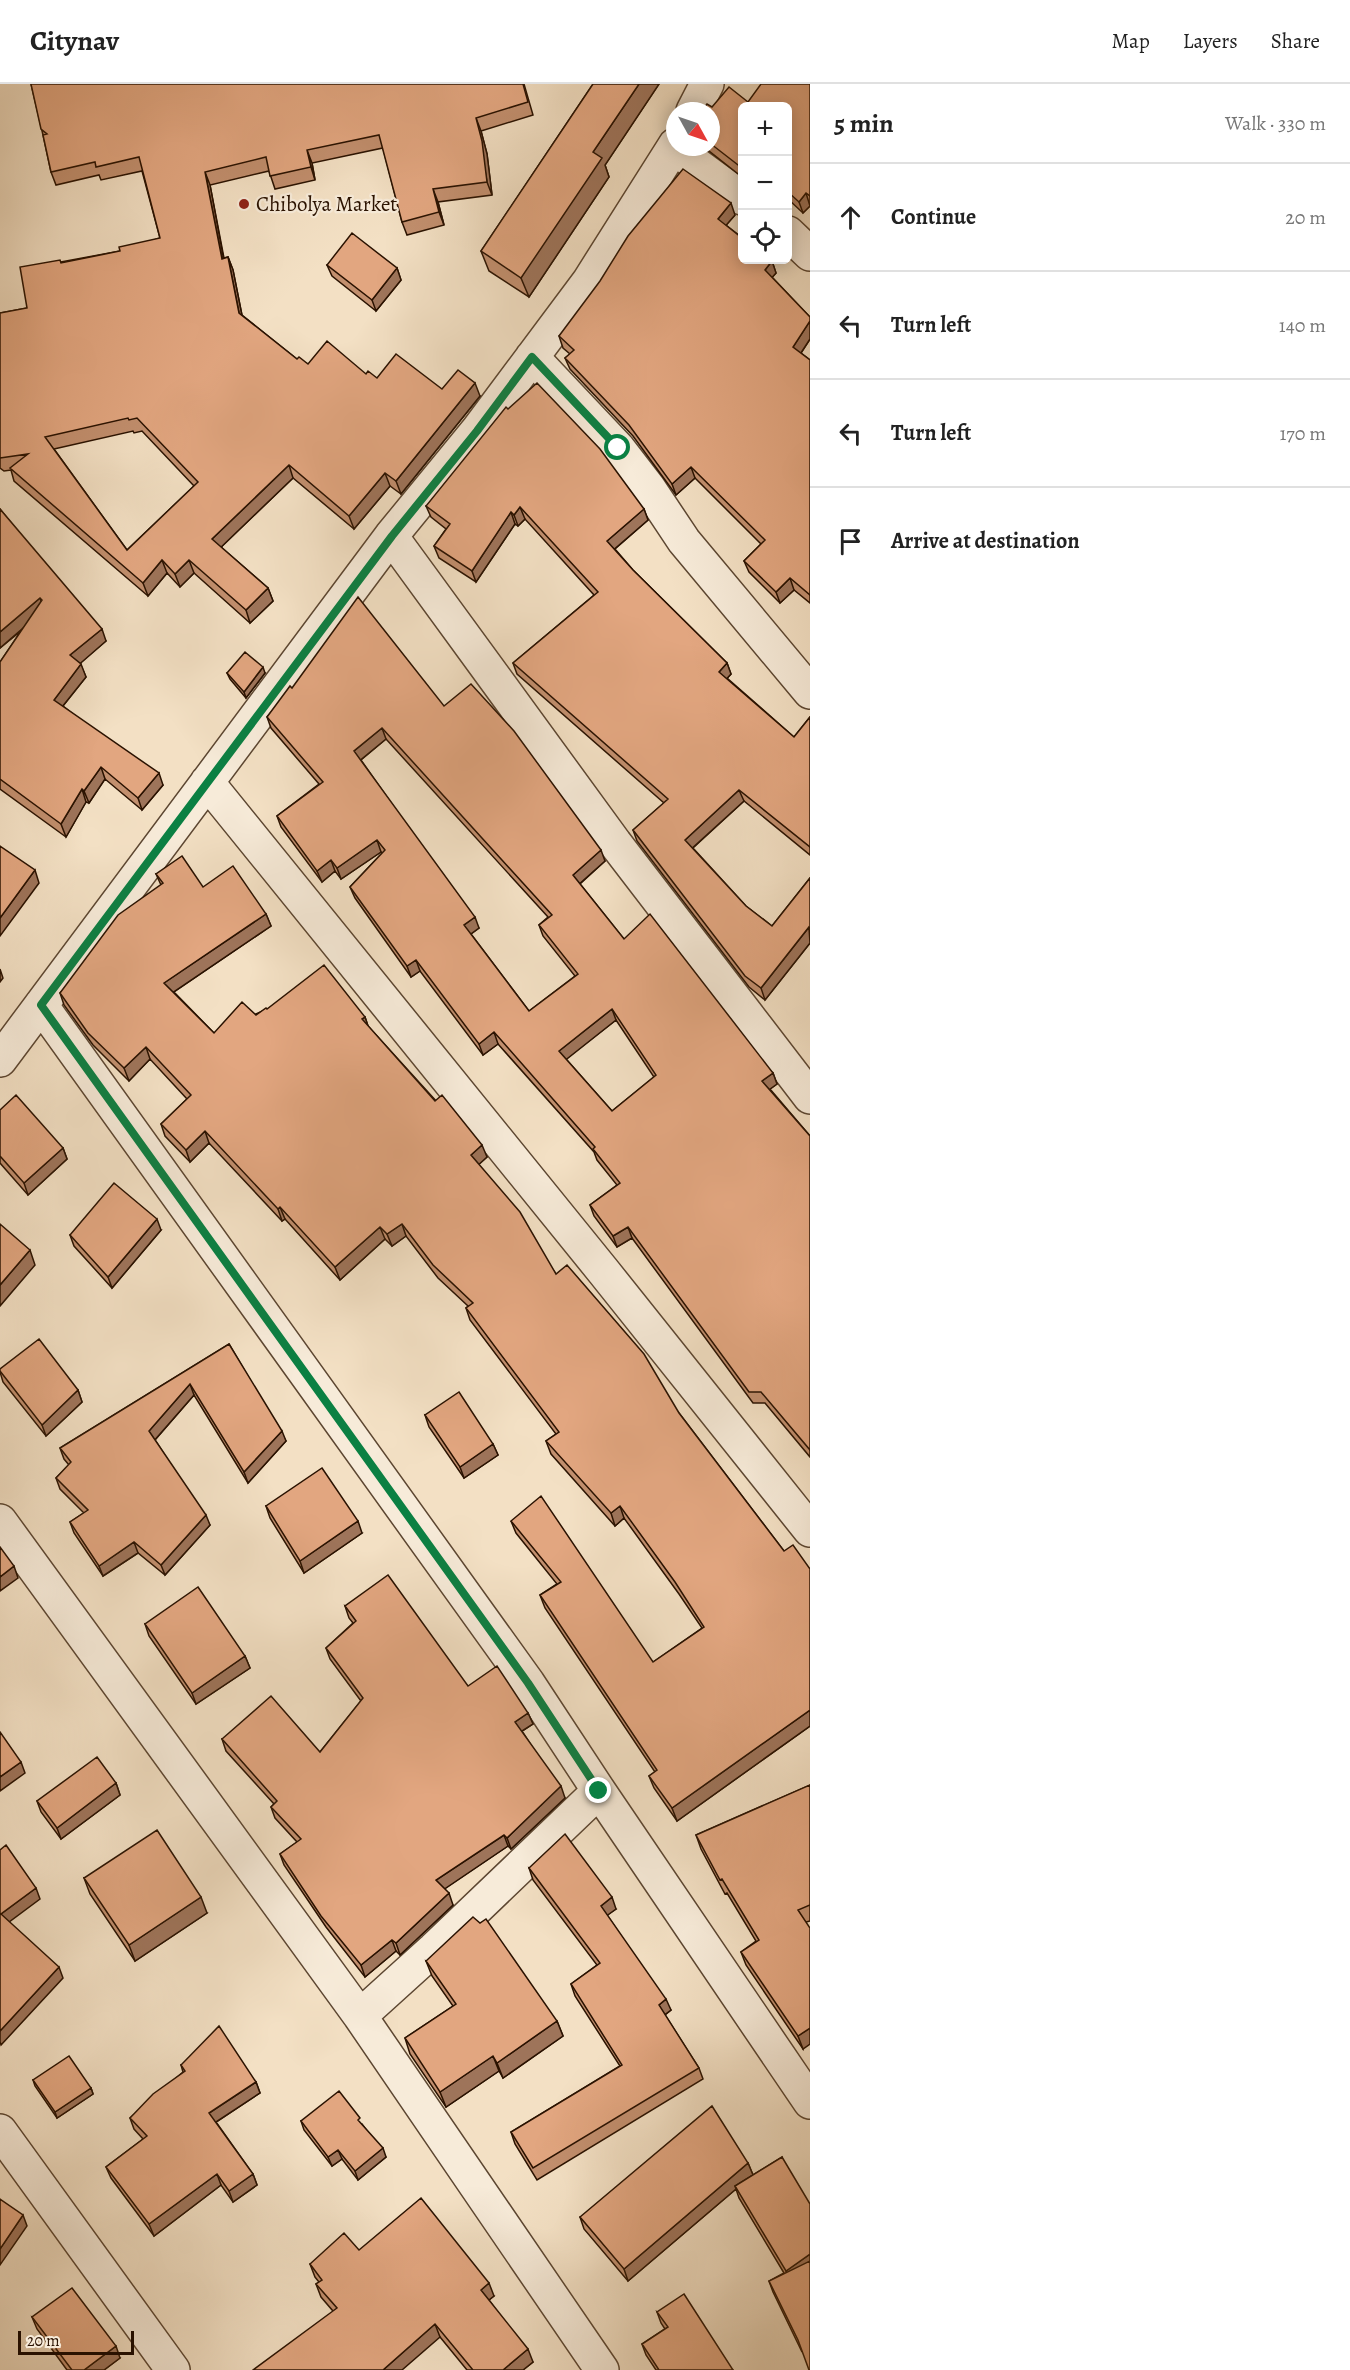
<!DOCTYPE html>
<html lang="en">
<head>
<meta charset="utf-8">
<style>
  :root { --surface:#fff; --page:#f2f2f2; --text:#222; --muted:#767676; --line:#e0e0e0 }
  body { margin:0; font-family:Alegreya,serif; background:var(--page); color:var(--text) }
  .controls { position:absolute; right:18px; top:18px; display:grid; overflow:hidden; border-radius:9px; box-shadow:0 3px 15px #0003 }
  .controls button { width:54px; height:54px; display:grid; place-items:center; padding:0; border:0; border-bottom:2px solid var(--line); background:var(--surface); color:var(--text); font:30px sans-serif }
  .compass { position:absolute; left:666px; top:18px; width:54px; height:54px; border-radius:50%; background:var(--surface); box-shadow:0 3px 15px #0003; rotate:130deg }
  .scale { position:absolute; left:18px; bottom:15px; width:116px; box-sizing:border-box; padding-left:6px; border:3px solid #2a1200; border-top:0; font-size:16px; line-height:21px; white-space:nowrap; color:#2a1200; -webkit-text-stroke:4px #f7ebd9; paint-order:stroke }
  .stop { position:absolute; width:18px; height:18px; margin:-14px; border:4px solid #0b8043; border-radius:50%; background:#fff }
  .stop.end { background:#0b8043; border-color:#fff; box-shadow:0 2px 6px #0008 }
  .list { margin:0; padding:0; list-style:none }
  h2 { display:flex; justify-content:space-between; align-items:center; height:78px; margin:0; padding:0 24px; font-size:26px }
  h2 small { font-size:20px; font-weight:400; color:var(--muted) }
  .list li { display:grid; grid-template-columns:39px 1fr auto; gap:18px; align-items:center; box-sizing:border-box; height:108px; padding:0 24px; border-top:2px solid var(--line) }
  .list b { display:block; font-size:22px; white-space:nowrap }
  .list em { font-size:20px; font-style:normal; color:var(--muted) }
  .icon { flex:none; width:33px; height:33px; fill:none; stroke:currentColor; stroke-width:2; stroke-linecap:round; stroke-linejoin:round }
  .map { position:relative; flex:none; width:810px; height:2286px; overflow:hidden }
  header { display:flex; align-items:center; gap:36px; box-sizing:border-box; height:84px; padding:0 30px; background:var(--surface); border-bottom:2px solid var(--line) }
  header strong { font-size:28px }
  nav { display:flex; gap:33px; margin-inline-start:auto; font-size:21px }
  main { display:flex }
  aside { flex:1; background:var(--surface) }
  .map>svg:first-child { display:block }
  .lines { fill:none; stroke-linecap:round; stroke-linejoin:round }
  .minor-casing { stroke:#5c4631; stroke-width:36 }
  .minor { stroke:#f7ebd9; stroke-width:33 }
  .wall { fill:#c28f6e; stroke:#2a1200; stroke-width:1.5; fill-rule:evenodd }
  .shaded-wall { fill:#9e745a; stroke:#2a1200; stroke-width:1.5 }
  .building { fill:#e2a680; stroke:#2a1200; stroke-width:1.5; fill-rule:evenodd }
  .route { stroke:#0b8043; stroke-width:8 }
  .poi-dot { fill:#8f2418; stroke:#f7ebd9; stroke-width:2 }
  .labels { text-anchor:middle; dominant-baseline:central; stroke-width:4.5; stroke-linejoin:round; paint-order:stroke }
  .poi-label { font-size:21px; fill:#2a1200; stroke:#f7ebd9; text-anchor:start }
</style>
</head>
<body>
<header>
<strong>Citynav</strong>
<nav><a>Map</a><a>Layers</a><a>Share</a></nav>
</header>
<main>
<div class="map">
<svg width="810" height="2286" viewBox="0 0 810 2286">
  <rect width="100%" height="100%" fill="#f3e0c4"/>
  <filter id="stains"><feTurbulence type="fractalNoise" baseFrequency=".00333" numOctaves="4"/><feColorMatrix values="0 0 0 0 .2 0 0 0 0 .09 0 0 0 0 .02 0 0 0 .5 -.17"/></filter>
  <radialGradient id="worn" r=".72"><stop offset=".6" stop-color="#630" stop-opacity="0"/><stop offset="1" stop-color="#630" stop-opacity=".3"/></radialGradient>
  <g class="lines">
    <defs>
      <path id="minor" d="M693,27l14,-27
        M674,64l68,50
        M788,149l22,21
        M532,273l86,91 30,39 36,54 126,151
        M391,452l224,307 195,254
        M207,698l397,490 206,258
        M41,921l487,678 71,108 211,311
        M0,976l391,-524 86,-105 112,-150 86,-136
        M0,1437l360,495 242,354
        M360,1932l74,-67 165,-158
        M0,2047l173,239"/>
    </defs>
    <use href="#minor" class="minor-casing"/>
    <use href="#minor" class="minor"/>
  </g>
  <path class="wall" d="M31,0h493l9,31 -52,16 6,23 5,41 -54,7 6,23 -37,10 -5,-13 -19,-74 -71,15 3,17 -40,9 -6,-18 -59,14 14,73 4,-1 5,13 9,45 55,44 11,5 58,10 11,4 103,18 -79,98 -11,-8 -36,43 -61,-51 -72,69 47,41 5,13 -23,22 -56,-50 -14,14 -13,-14 -19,23 -134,-115 -3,-11 -7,1 -4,-3v-155l27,-5 34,-46 59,-11 40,-13 -18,-67 -41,9 -2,-5 -43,10 -5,-13 -8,-37zM133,347l1,2 8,-2 52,55 -67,64 -73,-101z
    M593,0h66l-54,81 4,12 -80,120 -40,-26 -8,-20z
    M810,0v122l-7,7 -15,-14v-93h-46v71l-38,-30h7l1,-40 36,-5z
    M735,131l-9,10 46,36 4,12 -4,4 38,40v22l-9,14 9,7v243l-16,-13 -14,13 -31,-31 -5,-11 17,-17 -66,-66 -19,17 -43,-59 -63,-67 -5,-11 5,-4 -7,-6 -4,-12z
    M327,181l70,3 4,12 -25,31 -44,-35z
    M426,422l218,3 4,11 -33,29 18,21 94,93 4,11 -4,4 67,59 16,-20v138l-66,-54 -51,47 53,58 26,20 38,-48v65l-45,57 -16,-13 -112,-146 -4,-11 31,-27 -147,-129 -4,-11 81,-68 -69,-76 -7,7 -3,-2 -39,58 -37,-24 -5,-12 12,-17 -15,-12z
    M0,425l106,132 -26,22 6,14 -23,29 100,79 -21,25 -37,-31 -16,24 -3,-1 -20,35 -66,-48v-127l21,-31 -21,17z
    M227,589h38l-19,25 -16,-19z
    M292,604l152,18 161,155 -25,23 44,55 149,134 4,11 -7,5 40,47v321l-45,-54h-12l-121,-165 -15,9 -23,-31 -4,-11 27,-20 -20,-25 -3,-8 -96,-108 -15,11 -63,-84 -9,6 -56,-79 -5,-11 32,-34 -1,-1 -40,27 -6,-8 -13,11 -41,-55 -4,-11 42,-32 -48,-56 -4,-11zM386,655l162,178 -9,8 4,11 32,40 -46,35 -58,-77 8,-6 -118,-168zM616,936l38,57 -42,34 -46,-52z
    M156,790l47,13 63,27 5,12 -97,66 40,41 53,-24 98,8 3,9 119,131 -9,8 78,109 123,139 105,138 26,18v157l-133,95 -23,-33 -5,-12 6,-4 -110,-164 -5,-13 17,-11 -41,-51 -5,-12 142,141 49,-34 -23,-34 -55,-76 -9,8 -64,-72 -5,-13 10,-7 -86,-114 -4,-12 2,-2 -30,-28 -32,-42 -14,10 -7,-7 -45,41 -55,-61 -3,2 -73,-78 -19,19 -25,-26 -4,-12 26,-25 -37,-40 -21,22 -36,-36 -29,-40 -4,-12 101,-108z
    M0,1026l63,38 4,11 -39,36 -28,-32z
    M161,1146l-49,58 -38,-42 -4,-11z
    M229,1260l57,97 -38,42 -54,-88 -39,45 55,85 -45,50 -27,-22 -35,23 -29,-43 -4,-11 14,-9 -24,-24 -4,-11 13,-13 -5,-6 -4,-11z
    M0,1285l78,21 4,12 -36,34 -43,-54 -3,-10z
    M425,1331l68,29 5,11 -34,23 -35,-51z
    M266,1422l96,27 -58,40 -34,-55z
    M345,1522l123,80 60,27 5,11 -11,7 43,67 -54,51 -3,-3 -64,43 9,16 -53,50 -4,-4 -31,26 -39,-50 -42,-62 -4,-11 17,-12 -22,-24 -4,-11 3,-3 -48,-53 -4,-12 98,13 41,-51 -31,-42 -4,-11 27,-25 -4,-5z
    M145,1540l100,32 5,12 -54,36 -47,-68z
    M116,1699l4,12 -59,44 -20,-27 -4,-11z
    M810,1701v136l-4,1 -3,127 -57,-84 -5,-13 15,-11 -29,-48 -2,1 -24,-45 -5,-14z
    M529,1784l87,41 -9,6 64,95 -6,5 34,53 4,11 -166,101 -22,-36 -4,-12 109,-66 -45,-70 -4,-12 26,-19 -64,-85z
    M84,1794l123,35 -72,48 -45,-67z
    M426,1877l131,60 6,15 -60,42 -4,-7 -53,36 -36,-53 -5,-16 48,-32 -21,-30z
    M181,1981l75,17 4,11 -44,29 37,52 4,11 -24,17 -12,-17 -67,51 -43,-58 -5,-11 37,-28 -9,-10 -4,-11 53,-46z
    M33,1996l58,8 2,6 -36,24 -22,-32z
    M301,2037l61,3 24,33 -28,23 -16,-21 -10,7 -28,-36z
    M782,2073l20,195 -29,-60 -4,-11 15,-8 -45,-75 -3,-9 -108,92 -44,-52 -4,-12 168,-54 5,12z
    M359,2166l135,46 -5,4 44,62 -10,8h-56l-27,-33 -107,-26 -12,-14 -5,-13 3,-2 -4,-5 -5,-13z
    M657,2228l76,58h-77l-10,-15 -4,-11 23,-15 -4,-6z
    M32,2233l88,41 -16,12h-37l-30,-41z"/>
  <path class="shaded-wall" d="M639,0h20l-54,81 4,12 -80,120 -8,-19 72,-126z
    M476,34l5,13 6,23 5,41 -5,-13z
    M307,66l5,13 3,17 -4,-13z
    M205,88l5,13 16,87 -4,-13z
    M433,105l5,13 6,23 -5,-13z
    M806,109l4,13 -7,7 -4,-11z
    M731,119l4,12 -13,15 -4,-11z
    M228,173l5,13 11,56 -5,-13z
    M772,177l4,12 -7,8 -4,-11z
    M397,184l4,12 -25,31 -4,-11z
    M810,237v18l-13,20 -4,-12z
    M475,299l5,13 -79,98 -5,-13z
    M289,381l4,13 -77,74 -4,-13z
    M691,383l4,11 -19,17 -4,-11z
    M385,389l5,13 -36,43 -5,-13z
    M520,423l5,12 -7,7 -4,-11z
    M644,425l4,11 -37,32 -4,-11z
    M511,428l4,12 -39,58 -4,-11z
    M162,476l5,13 -19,23 -5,-13z
    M189,476l5,13 -14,14 -5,-13z
    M790,494l4,12 -14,13 -4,-11z
    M268,504l5,13 -23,22 -4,-13z
    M40,514l4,12 -44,38v-16z
    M102,545l4,12 -31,27 -5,-13z
    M727,579l4,11 -8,9 -4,-11z
    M81,580l5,13 -28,35 -4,-12z
    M263,583l2,6 -19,25 -2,-6z
    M382,644l4,11 -28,23 -4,-11z
    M101,683l4,12 -16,24 -5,-12z
    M159,689l4,12 -21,25 -4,-12z
    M82,705l4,13 -20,35 -5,-13z
    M739,706l5,11 -55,50 -4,-11z
    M377,756l4,12 -40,27 -4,-11z
    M601,766l4,11 -28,25 -4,-11z
    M331,776l4,11 -13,11 -5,-11z
    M35,786l4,13 -39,53v-18z
    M266,830l5,12 -102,69 -5,-12z
    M475,833l4,11 -11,8 -4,-11z
    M809,843l1,16 -45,57 -4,-12z
    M416,876l4,11 -9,6 -4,-11z
    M0,885l3,9 -3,4z
    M612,925l4,11 -53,42 -4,-11z
    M365,933l4,12 -7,-10z
    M494,948l4,12 -15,11 -4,-11z
    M146,963l4,12 -21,22 -5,-13z
    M773,989l4,11 -11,8 -4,-11z
    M205,1047l4,12 -19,19 -4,-12z
    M482,1061l5,12 -12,11 -4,-13z
    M63,1064l4,11 -39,36 -4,-12z
    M280,1123l5,12 -3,2 -4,-12z
    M157,1135l4,11 -49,58 -4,-11z
    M402,1140l4,12 -14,10 -5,-12z
    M380,1143l5,12 -45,41 -5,-13z
    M628,1143l4,11 -15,9 -4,-11z
    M30,1166l5,15 -35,41v-21z
    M190,1300l4,11 -41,47 -4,-11z
    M78,1306l4,12 -36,34 -4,-11z
    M282,1347l4,10 -38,42 -4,-11z
    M493,1360l5,11 -34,23 -4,-11z
    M620,1422l4,12 -9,8 -4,-13z
    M206,1431l4,10 -45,50 -4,-10z
    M358,1437l4,12 -58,40 -4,-12z
    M134,1458l4,11 -35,23 -4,-10z
    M14,1482l4,12 -18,13v-14z
    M245,1572l5,12 -54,36 -4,-11z
    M810,1626v16l-133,95 -5,-13z
    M528,1629l5,11 -14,9 -4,-11z
    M21,1678l4,11 -25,18v-14z
    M116,1699l4,12 -59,44 -4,-11z
    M561,1702l4,12 -54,51 -4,-11z
    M504,1751l4,11 -68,46 -4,-12z
    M36,1804l4,11 -35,26 -4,-11z
    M449,1809l4,12 -53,50 -4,-12z
    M201,1813l6,16 -72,48 -6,-16z
    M612,1813l4,12 -11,8 -4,-11z
    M392,1856l4,11 -31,26 -4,-12z
    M59,1883l4,11 -62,67 -1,-3v-11z
    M666,1915l5,11 -8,6 -4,-11z
    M557,1937l6,15 -60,42 -6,-15z
    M810,1944v16l-7,5 -5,-13z
    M493,1972l6,15 -53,36 -6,-15z
    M256,1998l4,11 -47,31 -4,-11z
    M91,2004l2,6 -36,24 -2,-6z
    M383,2064l3,9 -28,23 -3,-9z
    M338,2066l4,9 -10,7 -4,-9z
    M748,2079l5,12 -18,11 1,3 -108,92 -4,-12z
    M217,2090l4,11 -67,51 -5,-12z
    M253,2090l4,11 -24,17 -4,-11z
    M23,2131l4,11 -27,39v-16z
    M810,2170v15l-20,13 -4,-11z
    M489,2199l5,13 -9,7 -4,-13z
    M435,2240l5,13 -38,33h-19z
    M116,2262l4,12 -16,12h-20z
    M528,2265l5,13 -10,8h-20z"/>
  <path class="building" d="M31,0h492l5,18 -52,16 6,23 5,41 -54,7 6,23 -37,10 -23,-87 -72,15 4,17 -41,9 -4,-19 -61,15 17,87 6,-2 11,56 58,46 2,-2 9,7 19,-23 39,33 2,-3 9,7 19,-24 46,35 16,-19 17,13 -79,98 -11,-8 -36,43 -60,-51 -77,74 56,49 -22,22 -57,-50 -14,14 -13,-14 -19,23 -133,-115 18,-14 -28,4v-145l27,-5 -7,-41 40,-7 1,3 59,-12 -1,-4 41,-9 -21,-81 -43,10 -1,-5 -44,10 -8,-37 4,-1 -6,-5zM128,334l1,2 8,-2 61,64 -71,68 -82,-113z
    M593,0h46l-46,68 9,6 -81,120 -40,-27z
    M761,0h49v112l-4,-3 -7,9 -11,-10v-86h-46v62l-31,-24v-33h-9l5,-7 5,3 17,-20 19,15z
    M683,85l48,34 -13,16 24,19v22h27l3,1 -7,9 45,47v4l-17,26 17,13v235l-20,-17 -14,14 -32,-31 21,-21 -74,-73 -19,17 -43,-59 -64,-67 9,-8 -15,-14 41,-55 28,-45z
    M352,149l45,35 -25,32 -45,-35z
    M537,299l63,66 44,60 -37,32 26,29 94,93 -8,9 75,65 16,-20v130l-71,-57 -54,50 61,66 26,20 38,-48v50l-1,-1 -48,61 -16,-12 -112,-146 35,-31 -155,-136 85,-71 -78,-85 -6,8 -3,-3 -39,59 -38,-25 16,-22 -24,-18 80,-99 2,2z
    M0,425l102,120 -32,26 11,9 -27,36 105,73 -21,25 -37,-31 -17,24 -2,-2 -21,35 -61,-45v-117l42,-62 -2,-2 -40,34z
    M358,513l86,109 27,-22 43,47 87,119 -28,25 51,64 26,-25 123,159 -11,8 48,55v314l-49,-58h-12l-121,-165 -15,9 -23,-31 30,-22 -27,-34 2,-2 -101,-115 -15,12 -63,-84 -9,6 -57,-79 35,-37 -8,-10 -40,28 -6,-8 -14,11 -40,-55 46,-34 -56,-65 23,-31 2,2zM382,644l170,187 -13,10 39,49 -49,37 -65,-86 11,-8 -121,-166zM612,925l44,66 -44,36 -53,-60z
    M245,568l18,15 -19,25 -17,-19z
    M0,762l35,24 -35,48z
    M182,772l21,31 30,-21 33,48 -102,69 50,50 28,-31 14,13 10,-7 1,1 57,-44 41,52 -3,2 73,82 7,-6 40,50 -11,10 49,57 36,62 11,-9 77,89 35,59 105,138 9,-6 17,24v141l-138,98 -23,-32 8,-6 -117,-175 21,-13 -50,-61 30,-25 112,166 51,-35 -29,-45 -55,-76 -9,7 -65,-72 13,-9 -93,-124 7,-5 -40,-38 -31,-41 -15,10 -7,-7 -45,40 -55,-60 -2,2 -73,-78 -19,19 -25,-26 30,-29 -45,-48 -22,21 -36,-35 -28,-40 58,-78 45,-32 -7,-9z
    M16,1011l47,53 -39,35 -24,-27v-46z
    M114,1099l43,36 -49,58 -38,-42z
    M0,1140l30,26 -30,35z
    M39,1255l39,51 -36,35 -42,-54v-2z
    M229,1260l53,87 -38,41 -54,-88 -41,47 57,84 -45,50 -27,-23 -35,24 -29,-44 18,-12 -32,-32 15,-16 -11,-14z
    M459,1308l34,52 -33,23 -35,-52z
    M322,1384l36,53 -58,40 -34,-55z
    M0,1463l14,19 -14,11z
    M388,1491l80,111 29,-20 31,47 -13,9 46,64 -54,52 -3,-3 -68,45 13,13 -53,50 -4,-3 -31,25 -40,-49 -41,-62 21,-15 -30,-32 6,-6 -55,-62 49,-43 49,56 43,-54 -37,-50 30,-27 -11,-15z
    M198,1503l47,69 -53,37 -47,-69z
    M0,1648l21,30 -21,15z
    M97,1673l19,26 -59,45 -20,-27z
    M810,1701v120l-12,5 12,18v100l-12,8 -57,-84 18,-12 -37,-61 -2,1 -24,-45z
    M157,1746l44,67 -72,48 -45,-67z
    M565,1750l47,63 -11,9 65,93 -7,6 40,63 -166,100 -22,-36 111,-67 -51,-81 29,-21 -71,-95z
    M6,1761l30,43 -35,26 58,53 -59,64v-181z
    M473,1833l7,6 6,-4 71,102 -60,42 -4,-7 -53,36 -35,-54 51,-34 -30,-43z
    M219,1942l37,56 -47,31 44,61 -24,17 -12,-17 -68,50 -43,-57 41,-31 -17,-18 23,-24 32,-23 -4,-6z
    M69,1972l22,32 -36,24 -22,-32z
    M339,2007l21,27 -2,2 25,28 -28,23 -17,-21 -10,7 -27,-36z
    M712,2022l36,57 -124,106 -44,-52z
    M782,2073l28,47v50l-24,17 -51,-85z
    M421,2114l68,85 -8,7 47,59 -25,21h-30l-38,-46 -52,46h-130l84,-62 -21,-24 6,-4 -12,-16 34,-31 15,17z
    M0,2115l23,16 -23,34z
    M810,2177v109h-1l-11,-30 -29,-59z
    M72,2204l44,58 -32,24h-12l-40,-53z
    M684,2210l49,76h-74l-17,-26 26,-17 -11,-15z"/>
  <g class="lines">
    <path class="route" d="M599,1707l-71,-108 -487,-678 351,-469 85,-105 55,-74 86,91"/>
  </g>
  <circle class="poi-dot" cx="244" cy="120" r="6"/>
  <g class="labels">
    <g class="poi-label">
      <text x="256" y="120">Chibolya Market</text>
    </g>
  </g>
  <rect width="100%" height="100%" filter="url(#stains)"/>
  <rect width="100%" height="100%" fill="url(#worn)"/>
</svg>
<div class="controls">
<button>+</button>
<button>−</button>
<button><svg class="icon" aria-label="locate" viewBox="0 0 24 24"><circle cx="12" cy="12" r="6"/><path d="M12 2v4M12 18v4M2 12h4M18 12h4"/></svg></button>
</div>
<svg class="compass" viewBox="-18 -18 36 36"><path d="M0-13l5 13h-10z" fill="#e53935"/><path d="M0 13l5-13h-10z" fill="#767676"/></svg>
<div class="scale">20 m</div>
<div class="stop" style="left:618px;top:364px"></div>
<div class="stop end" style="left:599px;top:1707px"></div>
</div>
<aside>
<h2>5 min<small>Walk · 330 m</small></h2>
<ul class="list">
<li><svg class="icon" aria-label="ahead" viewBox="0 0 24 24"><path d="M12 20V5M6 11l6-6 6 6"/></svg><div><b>Continue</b></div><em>20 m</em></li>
<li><svg class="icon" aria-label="left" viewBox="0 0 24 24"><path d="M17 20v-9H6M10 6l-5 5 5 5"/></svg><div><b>Turn left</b></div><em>140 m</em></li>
<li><svg class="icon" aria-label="left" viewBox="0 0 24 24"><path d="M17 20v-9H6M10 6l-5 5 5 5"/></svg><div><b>Turn left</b></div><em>170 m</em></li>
<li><svg class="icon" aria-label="arrive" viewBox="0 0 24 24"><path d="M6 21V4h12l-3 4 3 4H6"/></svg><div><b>Arrive at destination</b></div></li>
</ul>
</aside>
</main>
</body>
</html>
